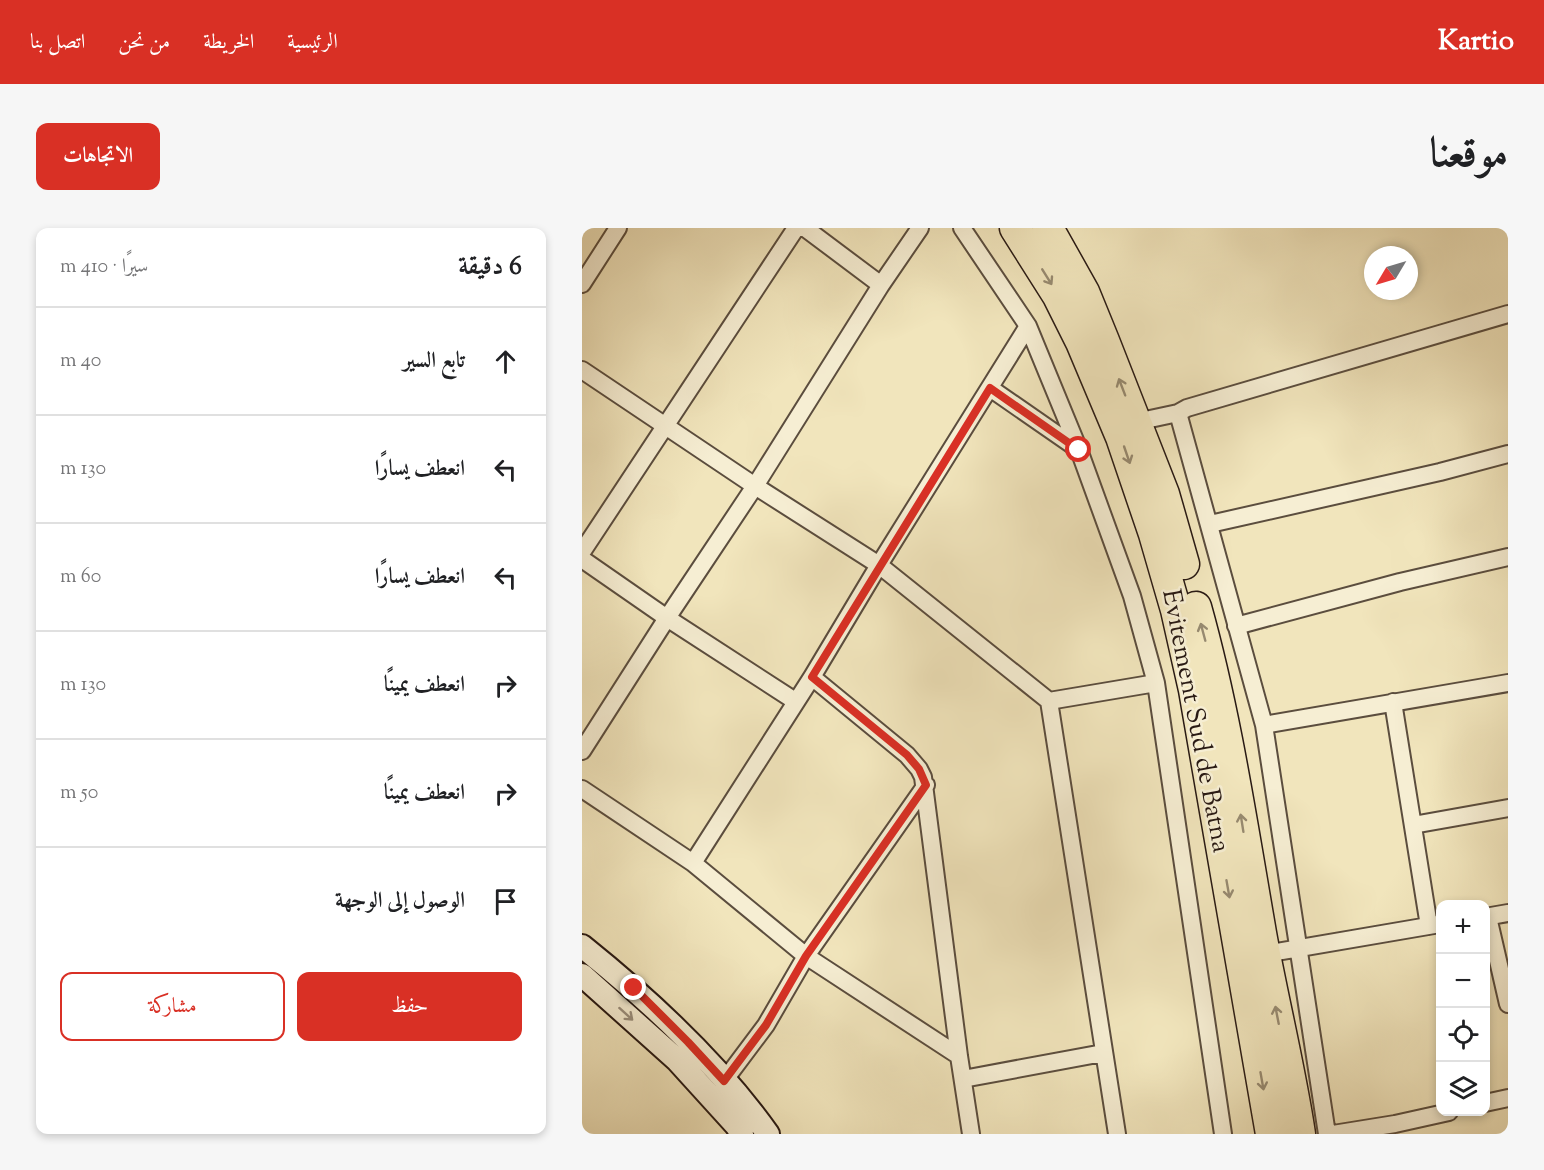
<!DOCTYPE html>
<html lang="ar">
<head>
<meta charset="utf-8">
<style>
  :root { --surface:#fff; --page:#f6f6f6; --text:#202124; --muted:#757577; --line:#e0e0e0; --accent:#d93025 }
  body { margin:0; font-family:"Sorts Mill Goudy",Amiri,serif; background:var(--page); color:var(--text); direction:rtl }
  .controls { position:absolute; right:18px; bottom:18px; display:grid; overflow:hidden; border-radius:12px; box-shadow:0 3px 9px #0003 }
  .controls button { width:54px; height:54px; display:grid; place-items:center; padding:0; border:0; border-bottom:2px solid var(--line); background:var(--surface); color:var(--text); font:30px sans-serif }
  .compass { position:absolute; left:782px; top:18px; width:54px; height:54px; border-radius:50%; background:var(--surface); box-shadow:0 3px 9px #0003; rotate:232deg }
  .stop { position:absolute; width:18px; height:18px; margin:-14px; border:4px solid #d93025; border-radius:50%; background:#fff }
  .stop.end { background:#d93025; border-color:#fff; box-shadow:0 2px 6px #0008 }
  .list { margin:0; padding:0; list-style:none }
  h2 { display:flex; justify-content:space-between; align-items:center; height:78px; margin:0; padding:0 24px; font-size:26px }
  h2 small { font-size:20px; font-weight:400; color:var(--muted) }
  .list li { display:grid; grid-template-columns:39px 1fr auto; gap:18px; align-items:center; box-sizing:border-box; height:108px; padding:0 24px; border-top:2px solid var(--line) }
  .list b { display:block; font-size:22px; white-space:nowrap }
  .list em { font-size:20px; font-style:normal; color:var(--muted) }
  .actions { display:flex; gap:12px; padding:18px 24px }
  .actions a { flex:1; padding:14px 0; border:2px solid var(--accent); border-radius:12px; text-align:center; font-size:21px; color:var(--accent) }
  .actions .main { background:var(--accent); color:#fff }
  .icon { flex:none; width:33px; height:33px; fill:none; stroke:currentColor; stroke-width:2; stroke-linecap:round; stroke-linejoin:round }
  .map { position:relative; flex:none; width:926px; height:906px; overflow:hidden; direction:ltr; border-radius:12px }
  header { display:flex; align-items:center; gap:36px; box-sizing:border-box; height:84px; padding:0 30px; background:var(--accent); color:#fff }
  header strong { font-size:28px }
  nav { display:flex; gap:33px; margin-inline-start:auto; font-size:21px }
  .intro { display:flex; align-items:center; justify-content:space-between; box-sizing:border-box; height:144px; padding:0 36px }
  h1 { margin:0; font-size:42px }
  .button { padding:15px 27px; border-radius:12px; background:var(--accent); color:#fff; font-size:21px; font-weight:700 }
  main { display:flex; gap:36px; padding:0 36px }
  aside { flex:1; background:var(--surface); border-radius:12px; box-shadow:0 3px 9px #0003 }
  .map>svg:first-child { display:block }
  .lines { fill:none; stroke-linecap:round; stroke-linejoin:round }
  .street-casing { stroke:#5b4d3e; stroke-width:20 }
  .secondary-casing { stroke:#291a14; stroke-width:26 }
  .highway-casing { stroke:#291a14; stroke-width:33 }
  .street { stroke:#f6eed3; stroke-width:16 }
  .secondary { stroke:#f6eed3; stroke-width:22 }
  .highway { stroke:#f1e5bc; stroke-width:30 }
  .oneway { stroke:#978a70 }
  .oneway2 { stroke:#9a8f7d }
  .route { stroke:#d93025; stroke-width:8 }
  .labels { text-anchor:middle; dominant-baseline:central; stroke-width:5; stroke-linejoin:round; paint-order:stroke }
  .street-label { font-size:26px; fill:#291a14; stroke:#f6eed3 }
</style>
</head>
<body>
<header>
<strong>Kartio</strong>
<nav><a>الرئيسية</a><a>الخريطة</a><a>من نحن</a><a>اتصل بنا</a></nav>
</header>
<div class="intro"><h1>موقعنا</h1><a class="button">الاتجاهات</a></div>
<main>
<div class="map">
<svg width="926" height="906" viewBox="0 0 926 906">
  <rect width="100%" height="100%" fill="#f1e5bc"/>
  <filter id="stains"><feTurbulence type="fractalNoise" baseFrequency=".00333" numOctaves="4"/><feColorMatrix values="0 0 0 0 .2 0 0 0 0 .09 0 0 0 0 .02 0 0 0 .5 -.17"/></filter>
  <radialGradient id="worn" r=".72"><stop offset=".6" stop-color="#630" stop-opacity="0"/><stop offset="1" stop-color="#630" stop-opacity=".3"/></radialGradient>
  <g class="lines">
    <defs>
      <path id="street" d="M223,0l76,57
        M380,0l66,98 51,124 53,146 24,87
        M0,56l36,-56
        M0,142l173,116 124,79 170,136 68,433
        M408,160l88,61
        M554,194l42,-9
        M628,296l230,-52 68,-18
        M0,324l214,-324
        M0,331l85,59 128,83
        M654,398l164,-44 108,-25
        M230,449l95,78 12,14 4,8 36,279 12,78
        M467,473l107,-18 67,451
        M811,474l36,224
        M682,497l244,-42
        M0,523l85,-133 88,-132 126,-201 39,-57
        M0,561l111,74 113,93 153,100
        M831,597l95,-17
        M111,635l119,-186 67,-112 149,-239
        M903,689l23,-4
        M906,689l20,87
        M683,726l175,-30
        M381,851l140,-26
        M142,853l42,-56 40,-69 120,-171
        M903,875l23,-5
        M745,906l-63,-409 -86,-312 9,-5 321,-94
        M751,906l62,-10 54,-12"/>
      <path id="secondary" d="M0,718c66,53 137,119 186,188
        M0,747l95,85 59,65 6,9"/>
      <path id="highway" d="M433,0l43,68 23,46 40,95 33,97 22,76 18,80 77,444
        M466,0l36,64 20,49 60,153 20,70
        M614,379c30,107 46,217 65,326 12,67 29,134 39,201"/>
    </defs>
    <use href="#street" class="street-casing"/>
    <use href="#secondary" class="secondary-casing"/>
    <use href="#highway" class="highway-casing"/>
    <use href="#street" class="street"/>
    <use href="#secondary" class="secondary"/>
    <use href="#highway" class="highway"/>
  </g>
  <defs><path id="oneway-shaft" d="M-6 0H5M1.5-3L5.5 0L1.5 3" fill="none" stroke-width="1.6" stroke-linecap="round" stroke-linejoin="round" transform="scale(1.5)"/></defs>
  <g class="oneway">
    <use href="#oneway-shaft" transform="translate(465 49) rotate(58)"/>
    <use href="#oneway-shaft" transform="translate(540 159) rotate(-111)"/>
    <use href="#oneway-shaft" transform="translate(545 227) rotate(71)"/>
    <use href="#oneway-shaft" transform="translate(621 404) rotate(-105)"/>
    <use href="#oneway-shaft" transform="translate(660 595) rotate(-99)"/>
    <use href="#oneway-shaft" transform="translate(646 661) rotate(80)"/>
    <use href="#oneway-shaft" transform="translate(695 787) rotate(-101)"/>
    <use href="#oneway-shaft" transform="translate(680 853) rotate(80)"/>
  </g>
  <use class="oneway2" href="#oneway-shaft" transform="translate(44 786) rotate(42)"/>
  <g class="lines">
    <path class="route" d="M52,760l54,54 36,39 42,-56 40,-69 120,-171 -7,-16 -12,-14 -95,-78 178,-289 89,62"/>
  </g>
  <g class="labels">
    <g class="street-label">
      <text transform="translate(613 493) rotate(79)">Evitement Sud de Batna</text>
    </g>
  </g>
  <rect width="100%" height="100%" filter="url(#stains)"/>
  <rect width="100%" height="100%" fill="url(#worn)"/>
</svg>
<div class="controls">
<button>+</button>
<button>−</button>
<button><svg class="icon" aria-label="locate" viewBox="0 0 24 24"><circle cx="12" cy="12" r="6"/><path d="M12 2v4M12 18v4M2 12h4M18 12h4"/></svg></button>
<button><svg class="icon" aria-label="layers" viewBox="0 0 24 24"><path d="M12 4l9 5-9 5-9-5zM3 14l9 5 9-5"/></svg></button>
</div>
<svg class="compass" viewBox="-18 -18 36 36"><path d="M0-13l5 13h-10z" fill="#e53935"/><path d="M0 13l5-13h-10z" fill="#757577"/></svg>
<div class="stop" style="left:497px;top:222px"></div>
<div class="stop end" style="left:52px;top:760px"></div>
</div>
<aside>
<h2>6 دقيقة<small>سيرًا · 410 m</small></h2>
<ul class="list">
<li><svg class="icon" aria-label="ahead" viewBox="0 0 24 24"><path d="M12 20V5M6 11l6-6 6 6"/></svg><div><b>تابع السير</b></div><em>40 m</em></li>
<li><svg class="icon" aria-label="left" viewBox="0 0 24 24"><path d="M17 20v-9H6M10 6l-5 5 5 5"/></svg><div><b>انعطف يسارًا</b></div><em>130 m</em></li>
<li><svg class="icon" aria-label="left" viewBox="0 0 24 24"><path d="M17 20v-9H6M10 6l-5 5 5 5"/></svg><div><b>انعطف يسارًا</b></div><em>60 m</em></li>
<li><svg class="icon" aria-label="right" viewBox="0 0 24 24"><path d="M7 20v-9h11M14 6l5 5-5 5"/></svg><div><b>انعطف يمينًا</b></div><em>130 m</em></li>
<li><svg class="icon" aria-label="right" viewBox="0 0 24 24"><path d="M7 20v-9h11M14 6l5 5-5 5"/></svg><div><b>انعطف يمينًا</b></div><em>50 m</em></li>
<li><svg class="icon" aria-label="arrive" viewBox="0 0 24 24"><path d="M6 21V4h12l-3 4 3 4H6"/></svg><div><b>الوصول إلى الوجهة</b></div></li>
</ul>
<div class="actions"><a class="main">حفظ</a><a>مشاركة</a></div>
</aside>
</main>
</body>
</html>
